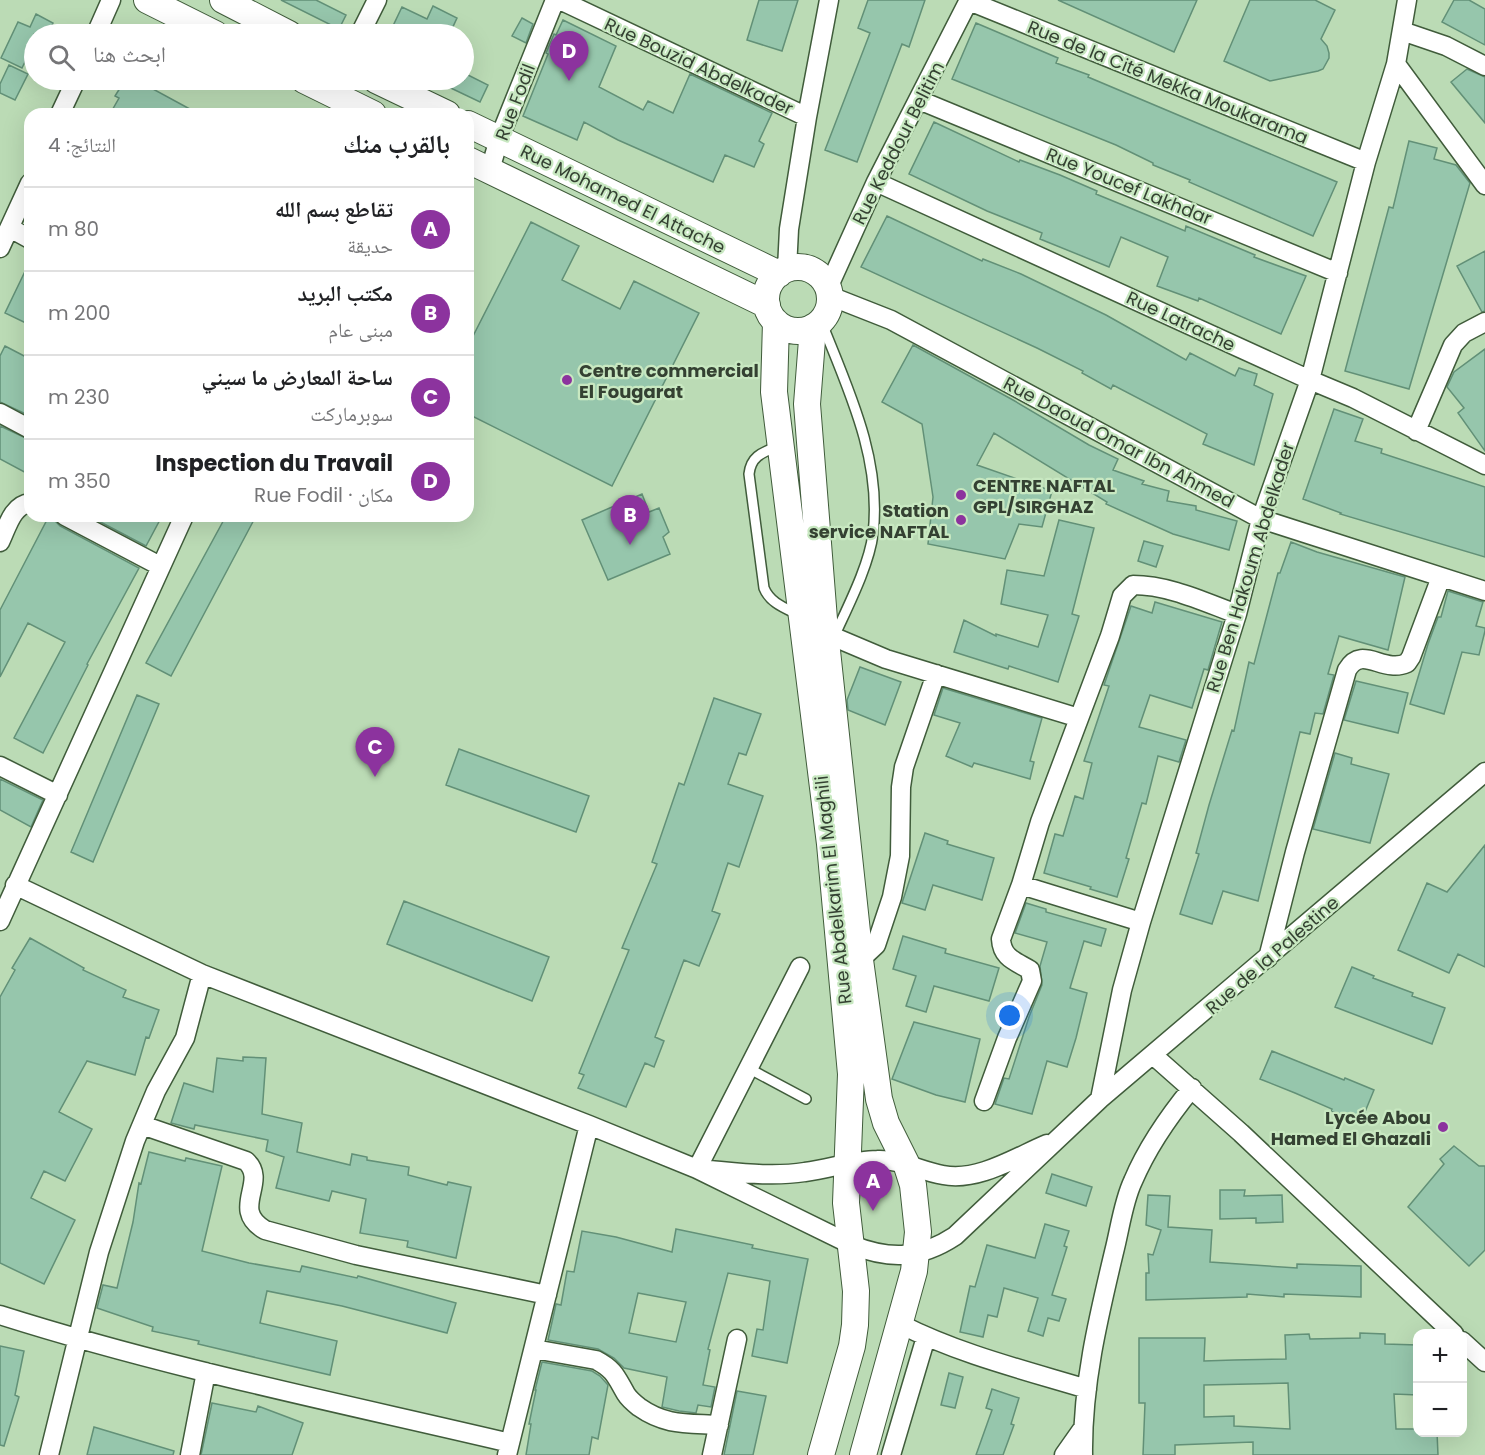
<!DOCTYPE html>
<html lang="ar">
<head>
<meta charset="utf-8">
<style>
  :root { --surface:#fff; --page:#f6f6f6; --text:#202124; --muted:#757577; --line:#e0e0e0; --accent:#8c339e }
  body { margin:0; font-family:Poppins,"Noto Naskh Arabic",sans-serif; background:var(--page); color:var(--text); direction:rtl }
  .controls { position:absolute; right:18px; bottom:18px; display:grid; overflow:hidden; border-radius:12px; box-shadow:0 6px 24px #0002 }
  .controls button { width:54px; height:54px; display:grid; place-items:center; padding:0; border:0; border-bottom:2px solid var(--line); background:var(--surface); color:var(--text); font:30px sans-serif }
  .you { position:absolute; left:1010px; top:1016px; width:21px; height:21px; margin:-15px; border:4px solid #fff; border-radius:50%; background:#1a73e8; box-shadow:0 0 0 9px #1a73e833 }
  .badge { display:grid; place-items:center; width:39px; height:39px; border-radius:50%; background:var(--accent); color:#fff; font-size:20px; font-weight:700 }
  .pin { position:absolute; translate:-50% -50px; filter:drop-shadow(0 2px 3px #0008) }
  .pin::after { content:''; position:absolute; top:32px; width:21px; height:18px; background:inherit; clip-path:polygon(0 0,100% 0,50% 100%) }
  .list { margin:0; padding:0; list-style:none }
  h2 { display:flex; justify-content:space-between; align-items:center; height:78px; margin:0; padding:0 24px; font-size:26px }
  h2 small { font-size:20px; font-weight:400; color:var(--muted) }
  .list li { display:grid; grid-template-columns:39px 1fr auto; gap:18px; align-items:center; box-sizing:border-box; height:84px; padding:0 24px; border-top:2px solid var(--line) }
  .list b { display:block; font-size:22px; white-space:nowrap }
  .list p { margin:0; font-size:20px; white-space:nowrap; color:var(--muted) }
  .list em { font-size:20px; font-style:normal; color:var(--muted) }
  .icon { flex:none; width:33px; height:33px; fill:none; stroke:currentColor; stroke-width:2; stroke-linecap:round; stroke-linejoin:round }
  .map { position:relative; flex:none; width:1485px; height:1455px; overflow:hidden; direction:ltr }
  .search { position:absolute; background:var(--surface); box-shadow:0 6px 24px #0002; left:24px; top:24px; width:450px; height:66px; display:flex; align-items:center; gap:15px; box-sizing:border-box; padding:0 21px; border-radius:33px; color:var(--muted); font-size:22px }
  .panel { position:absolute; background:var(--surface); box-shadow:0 6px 24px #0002; left:24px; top:108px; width:450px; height:414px; border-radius:18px; direction:rtl }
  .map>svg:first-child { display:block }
  .building { fill:#96c6ac; stroke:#629077; stroke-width:1.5; fill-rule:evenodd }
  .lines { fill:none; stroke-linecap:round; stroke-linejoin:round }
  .lane-casing { stroke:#405c3b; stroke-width:12 }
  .street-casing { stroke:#405c3b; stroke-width:21 }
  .secondary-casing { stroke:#405c3b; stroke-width:28 }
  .lane { stroke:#fff; stroke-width:9 }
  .street { stroke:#fff; stroke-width:18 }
  .secondary { stroke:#fff; stroke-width:26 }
  .poi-dot { fill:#8c339e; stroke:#c8e8c1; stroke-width:2 }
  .labels { text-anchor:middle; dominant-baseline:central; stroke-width:4.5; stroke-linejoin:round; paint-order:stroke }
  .street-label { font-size:18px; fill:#344132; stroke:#c8e8c1 }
  .poi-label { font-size:18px; font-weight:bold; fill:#344132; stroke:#c8e8c1; text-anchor:start }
</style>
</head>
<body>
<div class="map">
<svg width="1485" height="1455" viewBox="0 0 1485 1455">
  <rect width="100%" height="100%" fill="#bbdbb5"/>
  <path class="building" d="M281,0h35l30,15 -7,14z
    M759,0h39l-16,51 -35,-11z
    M868,0h57l-16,47 -7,-3 -45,118 -32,-12 45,-117 -12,-5z
    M1058,0h139l-23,52z
    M1250,0h65l20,10 -14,29 6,7 2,7v5l-6,11 -5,2 -48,10 -46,-20z
    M1454,0h15l16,9v36l-43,-23z
    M433,6l24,12 -6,13 6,3h-53l-12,-6 10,-21 25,12z
    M36,14l17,9 -5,11h-14v9l-12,25 -21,-10 17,-36 12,5z
    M522,18l11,6 -7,19 -14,-7z
    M563,20l53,26 -17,41 44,23 5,-9 25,12 17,-39 82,39 -13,28 5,3 -10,23 -29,-12 -12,27 -95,-42 -34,-18 -7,18 -54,-24 25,-62 -2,-1 8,-19 2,1z
    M976,23l82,35 -2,5 33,12 -1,2 249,105 -24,54 -124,-54 1,-2 -37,-15v-2l-37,-18 -164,-66z
    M9,65l19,9 -13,26 -15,-7v-9z
    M1467,69l18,8v46l-34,-41z
    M464,73l24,12 -8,17 -46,-22h30z
    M125,80h31l-5,8 48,26h-89l9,-16 -4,-2z
    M934,122l85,40 1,-2 40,15 37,16 -1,3 51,21 38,16 1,-5 69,29 -1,2 52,19 -25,58 -82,-36 -1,3 -41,-15 11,-29 -47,-20 -12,30 -69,-28 2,-6 -55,-22 -78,-37z
    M1409,141l28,7 -3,11 22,6 14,18 -61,206 -64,-18 44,-164 4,1z
    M887,216l95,45 1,-2 38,15 85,41 80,45 4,-7 45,23 4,-8 18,6 -3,11 19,9 -19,71 -51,-21 4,-10 -94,-49 -2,4 -29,-16 1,-2 -46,-23 -176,-81z
    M531,222l48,24 -17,34 58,29 14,-28 65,32 -87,173 -144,-72v-68z
    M1485,251v60l-3,1 -25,-46z
    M30,261v64l-25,-12z
    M913,345l100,55 76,45 29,14 -5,11 31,11 -2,3 27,7 -2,10 29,5v4l41,11 -8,29 -56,-16 -67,-30 1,-2 -113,-69 -17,32 75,26 -10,36 -23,-3 -14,35 -77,-15 5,-47 -11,-73 -40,-22z
    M5,346l25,13v57l-30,-14v-46z
    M1485,349v102l-27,-38 6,-5 -17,-21 7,-15z
    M1334,409l29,10 -8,22 27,8 -1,4 104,34v70l-145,-43 1,-1 -38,-14z
    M0,426l30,14v35l-30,-16z
    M642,494l7,18 10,-4 10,24 -6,5 7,17 -62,26 -26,-60z
    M49,516h5l1,5 5,5 79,42 -52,96 1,1 -45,88 -29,-15 51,-96 -37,-19 -28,54v-67z
    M89,516h73l-16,30z
    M226,516h30l-85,160 -25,-13z
    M1059,520l35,8 -22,86 7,2 -21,66 -49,-16 -1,3 -54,-17 10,-32 32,16v-2l42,13 10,-32 -47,-11 6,-34 37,6z
    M1144,541l19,5 -7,21 -18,-6z
    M1291,542l26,10 88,25 -17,73 -49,-14 -11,38 6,1 -11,39 -8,-1 -5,21 -10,-2 -42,169 -35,-10 -11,33 -32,-10 19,-60 -3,-1 13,-48 23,-75 2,1 15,-69 5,2 24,-91h2z
    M1448,591l35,11 -7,24 9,2v3l-6,24 -17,-3 -18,62 -34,-10 18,-60 10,-27h3z
    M1155,602l67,20 -14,48 -4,-1 -12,39 -42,-13 -11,32 47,13 -7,22 -21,-6 -12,48 -4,-1 -16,55 3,1 -12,38 -27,-8 1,-2 -47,-14 11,-39 8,2 12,-40 8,3 9,-36 -8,-2 25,-75 -5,-1 27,-79 21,7z
    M860,667l41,15 -16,43 -37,-15 -1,-10z
    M1356,681l52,12 -10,40 -54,-13z
    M943,688l99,30 -12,43 4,1 -4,17 -56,-16 -2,4 -26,-11 14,-33 -26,-8z
    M137,695l22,9 -66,158 -22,-10z
    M714,698l47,16 -15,41 -7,-2 -11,31 35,12 -24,71 -11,-4 -16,48 8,3 -21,52 -15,-6 -29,77 9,4 -10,26 -9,-4 -19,44 -48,-19 6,-13 -5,-2 50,-123 -7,-2 35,-84 -5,-2 27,-79 5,2z
    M459,749l130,47 -13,36 -130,-47z
    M1335,753l17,5 -1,6 38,10 -19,69 -57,-14z
    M0,779l43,21 -12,27 -31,-17z
    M925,833l23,8 -1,3 47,14 -12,42 -49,-15 -8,25 -23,-7z
    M1485,845v122l-27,-13 -9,19 -51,-23 29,-67 20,9z
    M404,901l145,56 -17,44 -145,-57z
    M1026,903l20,6v3l60,17 -5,17 -17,-5 -14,47 17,5 -11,45 -9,29 -20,-6 -15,53 -37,-10 9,-26 5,1 20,-62 13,-32 -2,-19 7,-24 -32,-9z
    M903,936l43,13 -1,4 54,15 -10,33 -55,-15 -8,26 -20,-6 10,-30 -23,-7z
    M30,938l54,30 -1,2 43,20 -3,7 36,13 -10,28 -3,-1 -11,38 -48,-14 -28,51 33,17 -27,52 -21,-10 -13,27 44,22 -31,64 -44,-21v-266l15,-27 -3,-2z
    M1352,967l22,9 -1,2 40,15 -1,3 33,12 -13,36 -97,-37z
    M914,1022l66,17 -15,63 -29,-7 -44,-16z
    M1272,1051l72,29 1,-2 29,12 -14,34 -29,-13 1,-2 -37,-16 -35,-14z
    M243,1057l23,1 -4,56 40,9 -5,29 53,13 2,-11 15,3v3l42,7 -1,8 39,10 1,-3 23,5 -15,71 -49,-11 1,-6 -48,-8 6,-34 -34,-8 -3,10 -53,-13 8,-31 -18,-6 2,-11 -73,-15 -1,4 -23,-6 13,-40 29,9 4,-34 26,3z
    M1454,1146l25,20h6v84l-16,16 -61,-59 36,-43 -4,-5z
    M149,1152l36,9 1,-3 36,8 -20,85 47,12 51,9 2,-6 55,12 1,-2 98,27 -9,30 -105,-27 -75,-15 -7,32 77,18 -7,34 -132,-31 1,-3 -47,-10 1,-4 -56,-19 6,-23 14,3 16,-66 6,-39 2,1z
    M1052,1174l40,13 -6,19 -40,-13z
    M1220,1190h25l-1,6 38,-1 1,27 -27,1v-5l-36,1z
    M1148,1195l22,1 -2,31 44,3 -2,32 87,6v-4l64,2v31l-77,-3v3l-37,-3v3l-101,3v-27h3l-1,-19 5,1 8,-25 -15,-5z
    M1045,1224l24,7 -5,15 3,1 -15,48 14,4 -7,22 -11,-3 -5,18 -15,-5 10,-33 -34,-10 -7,29 -9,-2 -5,22 -23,-5 10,-46 5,1 12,-42 48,13z
    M676,1229l77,16 -1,3 56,11 -21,104 -35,-7 5,-27 6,1 7,-49 -42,-8 -20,76 2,1 -7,35 12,2 -4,20 -13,-2 -2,8 -17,-2 -17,-4 5,-30 -43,-9 -10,-10 -16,-9 -50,-9 8,-36 5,1 6,-34 7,1 8,-41 34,6 56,15zM638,1293l48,9 -10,40 -47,-9z
    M1360,1333l25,1v10l33,1v50l-24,-1 2,35h22v3h19l1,23h-185v-13l-78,3v10h-32l2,-52h-6v-65h66l-1,23 30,-1 52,-1 -1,-24 24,-1 1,5 50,-1zM1288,1383l2,46 -56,-3v-10l-30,1v-32z
    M0,1346l24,5 -9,44 4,2 -15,49 -4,-1z
    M542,1362l50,9 8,5 8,9 -10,54 -6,-2 -3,18h-63l5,-31h-2l7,-34h-1z
    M949,1373l14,4 -8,31 -14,-3z
    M992,1389l27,9 -8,26 3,1 -11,30h-27l16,-45 -6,-2z
    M737,1391l29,5 -13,59h-29z
    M212,1403l44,9 2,-6 45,17 -11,32h-91z
    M94,1427l80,24 -1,4h-86z"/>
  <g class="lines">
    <defs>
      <path id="lane" d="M821,321c27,68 61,138 52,213 -4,32 -26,74 -39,103
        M779,446c-15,6 -28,9 -30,28l15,114c6,15 21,20 35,27
        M748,1068l58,31"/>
      <path id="street" d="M560,0l247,117
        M969,1l397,161
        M1402,31l44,15 39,20
        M96,34l15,-34
        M360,34l17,-34
        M1396,64l89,121
        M919,100l419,173
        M60,114l16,-34
        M490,170l9,-31 56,-139
        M876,182l434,198 43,18 132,67
        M10,228l20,11
        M0,248l30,-65
        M787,269l2,-40 18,-112 22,-117
        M828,288l48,-106 93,-182
        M830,296l61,24 370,199 224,72
        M0,413l30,16
        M1416,431l37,-86 11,-12 21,-11
        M65,516l95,50
        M0,542c7,-14 12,-37 30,-39
        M818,627l16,10 52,22 193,59
        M0,766l58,29
        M15,885l187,89 387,151 108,44 155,76c38,15 68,14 103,-9l145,-137 385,-327
        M0,921l184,-405
        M1141,922l-120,-37 19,-63 70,-186 12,-40 11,-11c36,0 71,17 104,29
        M1268,958l27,-106 52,-182c15,-26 36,4 60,-7l4,-6 30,-80
        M860,960l16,-15 16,-48 8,-41 1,-69 3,-20 32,-93
        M1154,1056l87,77 213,201
        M1100,1099l22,-109 19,-68 96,-308 24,-95 49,-139 56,-218 30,-98 11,-64
        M984,1101l23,-63 25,-57 -2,-11c-15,-9 -28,-12 -29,-31l20,-54
        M142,1125l104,36c23,21 -17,48 19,69l91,25 191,40
        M697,1169l103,-202
        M710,1170c32,3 63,7 95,2 25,-3 48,-12 72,-12 24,-1 43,11 66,15 35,7 73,-18 104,-31
        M0,1315c167,53 340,88 510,128
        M900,1324c59,30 124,46 187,65
        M1462,1341l23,21
        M534,1349l62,11c19,10 20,17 30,34 3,5 8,9 13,13 27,19 48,16 80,18
        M49,1455l50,-203 36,-111 21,-50 29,-53 17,-64
        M190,1455l16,-83
        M507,1455l82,-330
        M712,1455l25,-116
        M891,1455l35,-118
        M1064,1455l19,-27
        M1083,1455c-1,-69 15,-136 31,-203 6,-23 9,-50 19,-71 14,-33 36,-65 59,-93"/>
      <path id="secondary" d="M147,0l68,34
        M223,0l66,34
        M304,80l69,34
        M376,80l71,34
        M468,124l311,150
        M468,160l299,145
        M766 299a32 32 0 1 1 64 0a32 32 0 1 1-64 0Z
        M776,322l-2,70 56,452 21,230 -5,129 10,88 -1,34 -3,21 -31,109
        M813,327l-6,77 18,228 35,328 19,139 7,24 20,40 7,22 5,47 -4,39 -51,184"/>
    </defs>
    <use href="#lane" class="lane-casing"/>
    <use href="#street" class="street-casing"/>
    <use href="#secondary" class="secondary-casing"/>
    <use href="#lane" class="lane"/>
    <use href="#street" class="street"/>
    <use href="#secondary" class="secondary"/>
  </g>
  <g class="poi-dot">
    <circle cx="567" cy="380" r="6"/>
    <circle cx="961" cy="495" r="6"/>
    <circle cx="961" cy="520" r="6"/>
    <circle cx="1443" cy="1127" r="6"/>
  </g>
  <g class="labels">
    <g class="street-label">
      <text transform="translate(699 66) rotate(25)">Rue Bouzid Abdelkader</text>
      <text transform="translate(1168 82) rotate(22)">Rue de la Cité Mekka Moukarama</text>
      <text transform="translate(515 102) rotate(-69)">Rue Fodil</text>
      <text transform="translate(898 143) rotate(-63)">Rue Keddour Belitim</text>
      <text transform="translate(1129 186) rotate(22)">Rue Youcef Lakhdar</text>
      <text transform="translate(623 199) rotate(26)">Rue Mohamed El Attache</text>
      <text transform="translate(1181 321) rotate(25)">Rue Latrache</text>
      <text transform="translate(1119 442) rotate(28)">Rue Daoud Omar Ibn Ahmed</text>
      <text transform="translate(1250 567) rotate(-73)">Rue Ben Hakoum Abdelkader</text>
      <text transform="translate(833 890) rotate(-96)">Rue Abdelkarim El Maghili</text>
      <text transform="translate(1272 955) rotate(-41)">Rue de la Palestine</text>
    </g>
    <g class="poi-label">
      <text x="579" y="370">Centre commercial<tspan x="579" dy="21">El Fougarat</tspan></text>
      <text x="973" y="485">CENTRE NAFTAL<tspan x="973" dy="21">GPL/SIRGHAZ</tspan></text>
      <text x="949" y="510" text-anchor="end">Station<tspan x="949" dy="21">service NAFTAL</tspan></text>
      <text x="1431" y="1117" text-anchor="end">Lycée Abou<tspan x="1431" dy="21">Hamed El Ghazali</tspan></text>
    </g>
  </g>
</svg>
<div class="controls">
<button>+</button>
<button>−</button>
</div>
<div class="you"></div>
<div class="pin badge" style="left:873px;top:1211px">A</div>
<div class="pin badge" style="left:630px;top:545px">B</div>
<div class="pin badge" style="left:375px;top:777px">C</div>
<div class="pin badge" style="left:569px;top:81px">D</div>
<div class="search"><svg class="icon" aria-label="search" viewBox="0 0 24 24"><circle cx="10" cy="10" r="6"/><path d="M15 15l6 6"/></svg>ابحث هنا</div>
<section class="panel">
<h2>بالقرب منك<small>النتائج: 4</small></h2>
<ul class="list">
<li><span class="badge">A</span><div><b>تقاطع بسم الله</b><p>حديقة</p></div><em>80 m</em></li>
<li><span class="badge">B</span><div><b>مكتب البريد</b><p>مبنى عام</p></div><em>200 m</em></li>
<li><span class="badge">C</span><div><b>ساحة المعارض ما سيني</b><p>سوبرماركت</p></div><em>230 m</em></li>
<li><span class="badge">D</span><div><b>Inspection du Travail</b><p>مكان · Rue Fodil</p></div><em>350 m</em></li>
</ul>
</section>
</div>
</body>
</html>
